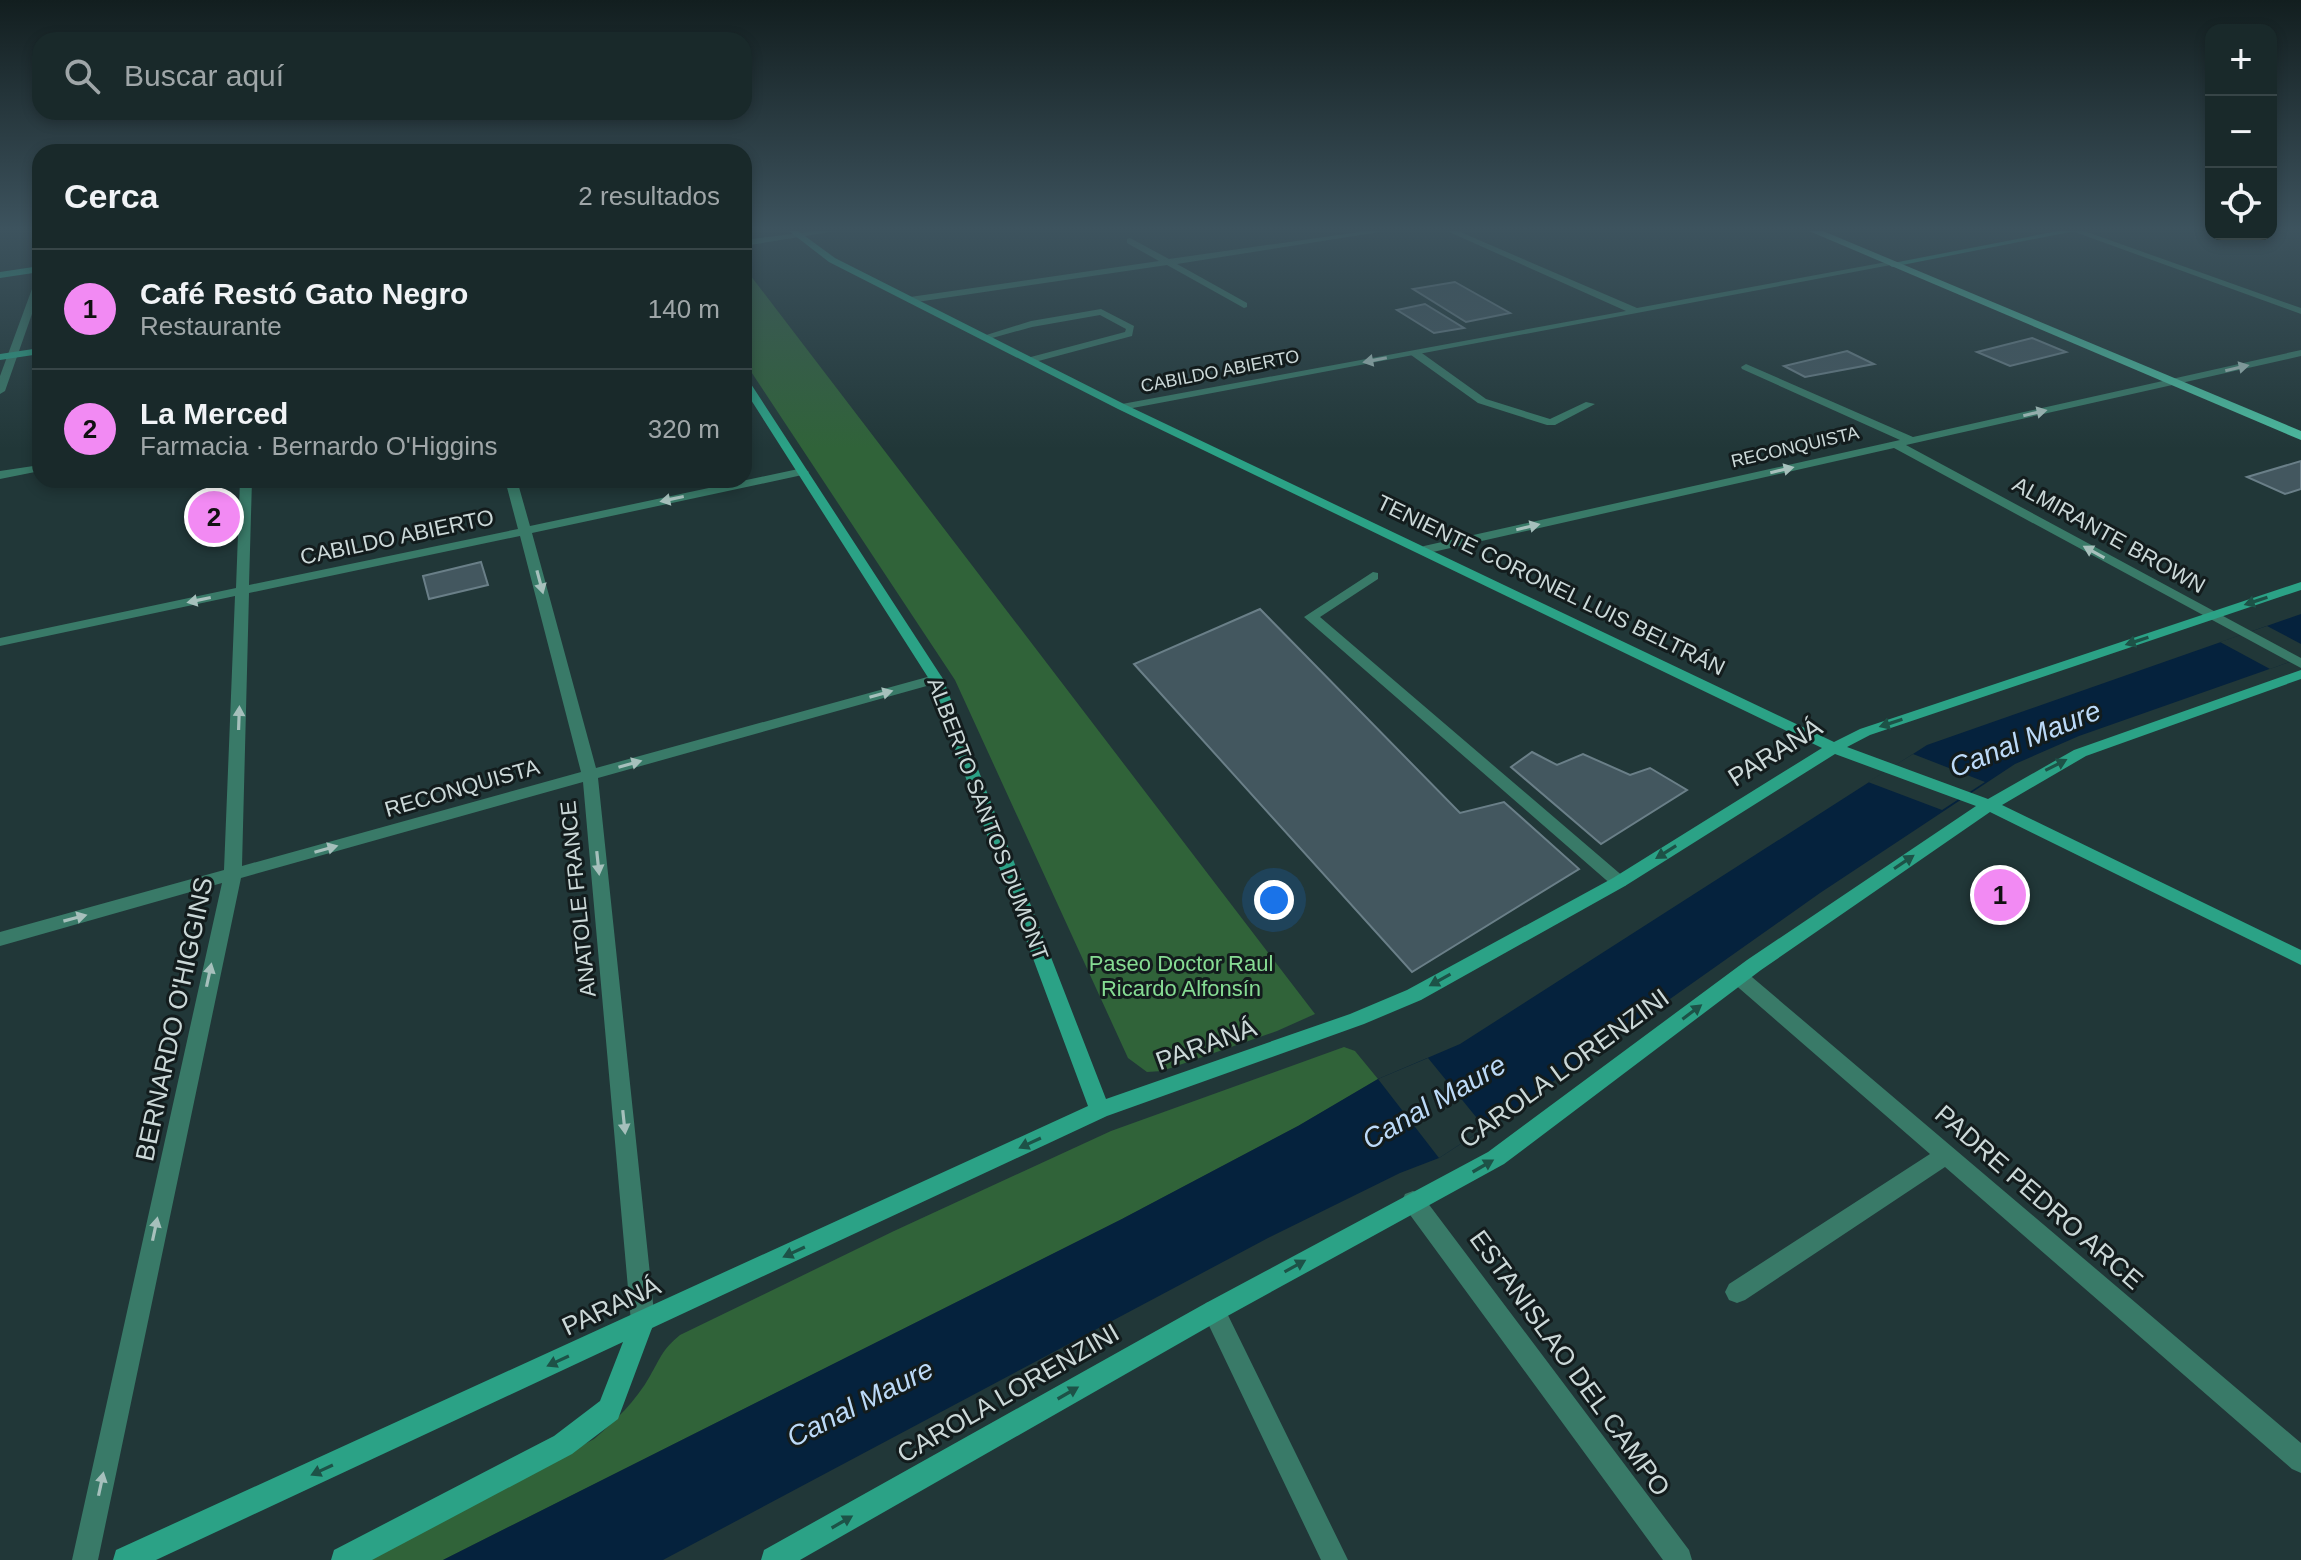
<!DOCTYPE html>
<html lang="es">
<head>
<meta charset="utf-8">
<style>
  :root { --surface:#19292a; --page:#263536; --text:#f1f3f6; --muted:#9fa6a8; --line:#374547; --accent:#f28af3 }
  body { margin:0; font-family:Arial,sans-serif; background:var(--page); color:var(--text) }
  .controls { position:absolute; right:24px; top:24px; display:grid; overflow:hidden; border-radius:16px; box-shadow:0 4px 12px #0003 }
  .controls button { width:72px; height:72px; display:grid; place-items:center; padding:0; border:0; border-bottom:2px solid var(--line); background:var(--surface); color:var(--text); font:40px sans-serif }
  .you { position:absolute; left:1274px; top:900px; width:28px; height:28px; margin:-20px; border:6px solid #fff; border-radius:50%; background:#1a73e8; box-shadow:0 0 0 12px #1a73e833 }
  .badge { display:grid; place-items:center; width:52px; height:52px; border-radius:50%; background:var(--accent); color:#111; font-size:26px; font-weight:700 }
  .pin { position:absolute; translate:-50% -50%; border:4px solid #fff; box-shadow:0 2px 8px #0006 }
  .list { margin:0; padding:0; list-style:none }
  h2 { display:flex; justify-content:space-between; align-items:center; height:104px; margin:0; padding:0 32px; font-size:34px }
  h2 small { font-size:26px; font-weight:400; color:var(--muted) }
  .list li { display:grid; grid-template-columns:52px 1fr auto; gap:24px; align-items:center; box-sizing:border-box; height:120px; padding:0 32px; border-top:2px solid var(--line) }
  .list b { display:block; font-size:30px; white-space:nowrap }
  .list p { margin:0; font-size:26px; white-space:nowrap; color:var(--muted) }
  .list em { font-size:26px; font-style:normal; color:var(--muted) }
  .icon { flex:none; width:44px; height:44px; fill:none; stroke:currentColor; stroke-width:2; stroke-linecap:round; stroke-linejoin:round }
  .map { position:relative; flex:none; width:2301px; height:1560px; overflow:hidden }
  .search { position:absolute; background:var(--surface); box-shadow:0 4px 12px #0003; left:32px; top:32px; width:720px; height:88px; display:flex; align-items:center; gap:20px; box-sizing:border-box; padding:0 28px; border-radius:24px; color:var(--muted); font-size:30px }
  .panel { position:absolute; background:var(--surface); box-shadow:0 4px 12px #0003; left:32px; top:144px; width:720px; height:344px; border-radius:24px }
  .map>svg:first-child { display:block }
  .green { fill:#306339 }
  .water { fill:#05223d }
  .pier { fill:#213738 }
  .building { fill:#43575f; stroke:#6a7f88; stroke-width:2 }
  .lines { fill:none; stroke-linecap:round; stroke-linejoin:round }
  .lane { fill:#397a68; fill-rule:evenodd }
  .street { fill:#397a68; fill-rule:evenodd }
  .secondary { fill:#2ba286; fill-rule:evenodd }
  .primary { fill:#4bbb9f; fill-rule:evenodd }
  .oneway { fill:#a6c0bc }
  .oneway2 { fill:#1d5247 }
  .labels { text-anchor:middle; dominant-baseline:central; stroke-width:6; stroke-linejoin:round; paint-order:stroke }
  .far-street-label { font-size:18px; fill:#cbd8d8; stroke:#131c1d }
  .street-label { font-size:22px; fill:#cbd8d8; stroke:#131c1d }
  .park-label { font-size:22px; fill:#86dc93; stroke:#131c1d }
  .near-street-label { font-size:26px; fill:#cbd8d8; stroke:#131c1d }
  .near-water-label { font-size:28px; font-style:italic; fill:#bcdaf8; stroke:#131c1d }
</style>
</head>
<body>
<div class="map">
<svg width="2301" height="1560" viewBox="0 0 2301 1560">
  <rect width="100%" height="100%" fill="#213738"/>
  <path class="green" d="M744,267l571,747 -38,17 -115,40 -15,1 -19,-14 -173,-378 -211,-319z
    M1344,1047l11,4 23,28 -78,46 -178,94 -679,341h-75l226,-121c21,-18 42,-38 56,-63 11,-19 12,-26 30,-41l214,-104 217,-100z"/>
  <path class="water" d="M2301,614v44l-222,78 -64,28 -195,129 -310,219 -71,46 -39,15 -132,65 -605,322h-220l679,-341 176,-93 80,-47 82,-35 467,-299z"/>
  <path class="pier" d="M2267,626l34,18v14l-31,11 -50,-27z
    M1913,754l72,28 -43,28 -74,-28z
    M1428,1058l57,70 -46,30 -61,-79z"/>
  <path class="building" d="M1455,282l55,31 -44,9 -53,-33z
    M1425,304l39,24 -30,5 -37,-23z
    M2032,338l34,14 -56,14 -33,-14z
    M1847,351l27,13 -69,13 -21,-11z
    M2301,461v28l-16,5 -38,-17z
    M481,562l7,23 -59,14 -6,-23z
    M1260,609l200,204 44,-11 75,67 -167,103 -278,-308z
    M1532,752l25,13 26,-11 47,21 20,-7 37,22 -86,54 -90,-77z"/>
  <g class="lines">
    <path class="lane" d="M1101,309l33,17 -2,10 -101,27 -5,-3 1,-2 98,-26 1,-3 -26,-14 -68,12 -47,13 -5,-3 51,-16z
      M1411,351h8l67,48 64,20 36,-17 9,2 -40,21h-8l-69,-22 -67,-48z
      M1373,572l5,1v6l-58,38 305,261 3,4 -3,4h-12l-309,-269z"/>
    <path class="street" d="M815,231h21l-92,15v-6z
      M1366,231h20l-209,33 70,39v4l-3,1 -77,-43 -257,38 -5,-3 5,-3 249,-36 -32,-18v-4l3,-1 39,21z
      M1447,231h11l179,77 255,-47 4,3 -774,146 -5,-3 5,-3 504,-93z
      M2072,231h12l217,77v6z
      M40,275v16l-35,100 -5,3v-18l36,-98z
      M2301,350v6l-395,89 395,213v10l-407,-220 -470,106 -6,-4 6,-4 476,-106 -158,-71 -1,-2 5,-3 167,73z
      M40,465v6l-40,8v-8z
      M803,468l6,4 -2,2 -275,59 64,235 335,-92h10l2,3 -2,3 -343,96 57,544 -4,8 -8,3 -8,-3 -4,-8 -48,-540 -342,96 -143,682h-26l150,-677 -222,63v-14l224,-62 11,-274 -235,50v-8l236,-50 4,-108h12l-3,105 269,-56 -13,-49h12l13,46zM520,536l61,236 -339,94 7,-273z
      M1739,970l7,2 555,471v30l-9,-4 -347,-302 -200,133 -8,3 -8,-3 -4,-8 4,-8 201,-130 -198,-172 -2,-5 2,-5z
      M1413,1191l8,3 268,356 3,10h-29l-258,-352 -3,-7 3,-7z
      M1214,1300l8,3 126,257h-27l-119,-249 4,-8z"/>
    <path class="secondary" d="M789,231h9l37,27 291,147 708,337 26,-13 441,-147v8l-431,145 -23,12 141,52 86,-49 227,-80v9l-215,77 -84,49 299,145v15l-311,-153 -229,158 -257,194 -282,155 -422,241h-39l3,-10 442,-247 282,-151 259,-192 229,-154 -141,-52 -210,132 -204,114 -57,24 -257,92 -455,212 -34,91 -46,35 -200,106h-41l3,-10 220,-114 46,-35 23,-59 -467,218h-43l3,-10 972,-444 -159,-427 -185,-290v-11l5,3 194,298 163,420 244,-85 57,-24 206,-112 209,-130 -704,-339 -289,-147z
      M2058,231h17l-183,36 -4,-3z
      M40,266v6l-40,6v-6z
      M40,348v6l-40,6v-6z"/>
    <path class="primary" d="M1809,231h14l478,200v9z"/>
  </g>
  <defs><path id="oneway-solid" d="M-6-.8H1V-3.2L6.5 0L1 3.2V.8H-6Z" transform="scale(2)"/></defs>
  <g class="oneway">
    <use href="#oneway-solid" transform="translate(1375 360) rotate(169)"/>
    <use href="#oneway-solid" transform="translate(2237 368) rotate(-13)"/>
    <use href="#oneway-solid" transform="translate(2035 413) rotate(-13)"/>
    <use href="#oneway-solid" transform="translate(1782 470) rotate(-13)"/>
    <use href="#oneway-solid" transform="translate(672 499) rotate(168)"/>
    <use href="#oneway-solid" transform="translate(1528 527) rotate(-13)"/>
    <use href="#oneway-solid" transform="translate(2094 552) rotate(-151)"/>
    <use href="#oneway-solid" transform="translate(540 582) rotate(75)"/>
    <use href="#oneway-solid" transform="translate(199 600) rotate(168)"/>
    <use href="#oneway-solid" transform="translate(881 694) rotate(-16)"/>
    <use href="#oneway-solid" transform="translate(239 718) rotate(-88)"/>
    <use href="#oneway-solid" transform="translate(630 764) rotate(-16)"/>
    <use href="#oneway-solid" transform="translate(326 849) rotate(-16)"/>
    <use href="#oneway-solid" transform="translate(598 863) rotate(84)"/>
    <use href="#oneway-solid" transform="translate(75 918) rotate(-15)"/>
    <use href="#oneway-solid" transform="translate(209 975) rotate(-78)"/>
    <use href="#oneway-solid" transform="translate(624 1122) rotate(84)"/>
    <use href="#oneway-solid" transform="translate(155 1229) rotate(-78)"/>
    <use href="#oneway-solid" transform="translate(101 1484) rotate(-78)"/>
  </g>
  <g class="oneway2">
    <use href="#oneway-solid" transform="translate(2256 601) rotate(162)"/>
    <use href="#oneway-solid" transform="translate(2137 641) rotate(162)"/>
    <use href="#oneway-solid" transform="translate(1891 723) rotate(162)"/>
    <use href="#oneway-solid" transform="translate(2056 765) rotate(-27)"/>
    <use href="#oneway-solid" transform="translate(1666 852) rotate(148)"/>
    <use href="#oneway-solid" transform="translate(1904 862) rotate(-34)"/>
    <use href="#oneway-solid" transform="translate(1440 980) rotate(151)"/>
    <use href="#oneway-solid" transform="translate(1692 1012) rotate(-37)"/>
    <use href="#oneway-solid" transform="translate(1030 1143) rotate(155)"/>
    <use href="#oneway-solid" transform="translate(1483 1166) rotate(-30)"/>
    <use href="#oneway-solid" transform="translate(794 1252) rotate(155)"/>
    <use href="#oneway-solid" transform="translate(1295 1266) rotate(-29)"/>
    <use href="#oneway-solid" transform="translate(558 1361) rotate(155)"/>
    <use href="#oneway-solid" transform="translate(1068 1393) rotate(-30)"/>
    <use href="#oneway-solid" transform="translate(322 1470) rotate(155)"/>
    <use href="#oneway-solid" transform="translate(842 1522) rotate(-30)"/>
  </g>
  <linearGradient id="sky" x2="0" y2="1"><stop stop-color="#121e1f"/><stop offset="0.51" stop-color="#3d535e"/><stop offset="1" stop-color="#3d535e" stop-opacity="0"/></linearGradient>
  <rect width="2301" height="449" fill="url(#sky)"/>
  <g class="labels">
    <g class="far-street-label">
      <text transform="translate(1220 371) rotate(-11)">CABILDO ABIERTO</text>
      <text transform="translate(1795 447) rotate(-13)">RECONQUISTA</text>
    </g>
    <g class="street-label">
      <text transform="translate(2109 535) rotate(29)">ALMIRANTE BROWN</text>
      <text transform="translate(397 537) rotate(-12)">CABILDO ABIERTO</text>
      <text transform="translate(1551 585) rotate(26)">TENIENTE CORONEL LUIS BELTRÁN</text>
      <text transform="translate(462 788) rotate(-16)">RECONQUISTA</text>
      <text transform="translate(988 819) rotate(69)">ALBERTO SANTOS DUMONT</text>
      <text transform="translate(578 899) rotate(-96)">ANATOLE FRANCE</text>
    </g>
    <g class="park-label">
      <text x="1181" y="963">Paseo Doctor Raul<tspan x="1181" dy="25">Ricardo Alfonsín</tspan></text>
    </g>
    <g class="near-street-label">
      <text transform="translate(1775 752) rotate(-32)">PARANÁ</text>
      <text transform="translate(174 1019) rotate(-78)">BERNARDO O'HIGGINS</text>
      <text transform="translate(1206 1044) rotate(-20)">PARANÁ</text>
      <text transform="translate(1564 1068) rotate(-36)">CAROLA LORENZINI</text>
      <text transform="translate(2039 1197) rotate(41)">PADRE PEDRO ARCE</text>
      <text transform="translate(611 1306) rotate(-25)">PARANÁ</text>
      <text transform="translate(1570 1363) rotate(54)">ESTANISLAO DEL CAMPO</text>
      <text transform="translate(1008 1393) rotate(-30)">CAROLA LORENZINI</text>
    </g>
    <g class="near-water-label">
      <text transform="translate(2025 739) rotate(-22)">Canal Maure</text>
      <text transform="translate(1434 1102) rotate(-30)">Canal Maure</text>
      <text transform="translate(860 1403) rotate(-27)">Canal Maure</text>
    </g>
  </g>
</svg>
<div class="controls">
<button>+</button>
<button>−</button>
<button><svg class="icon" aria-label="locate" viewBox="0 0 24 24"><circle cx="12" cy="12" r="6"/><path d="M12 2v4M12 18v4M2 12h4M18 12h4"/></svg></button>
</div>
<div class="you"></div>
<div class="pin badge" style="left:2000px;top:895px">1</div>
<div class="pin badge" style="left:214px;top:517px">2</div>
<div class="search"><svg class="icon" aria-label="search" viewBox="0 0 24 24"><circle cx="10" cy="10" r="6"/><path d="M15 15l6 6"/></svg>Buscar aquí</div>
<section class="panel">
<h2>Cerca<small>2 resultados</small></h2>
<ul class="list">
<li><span class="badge">1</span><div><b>Café Restó Gato Negro</b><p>Restaurante</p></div><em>140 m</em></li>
<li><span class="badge">2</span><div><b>La Merced</b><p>Farmacia · Bernardo O'Higgins</p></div><em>320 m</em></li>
</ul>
</section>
</div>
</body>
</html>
